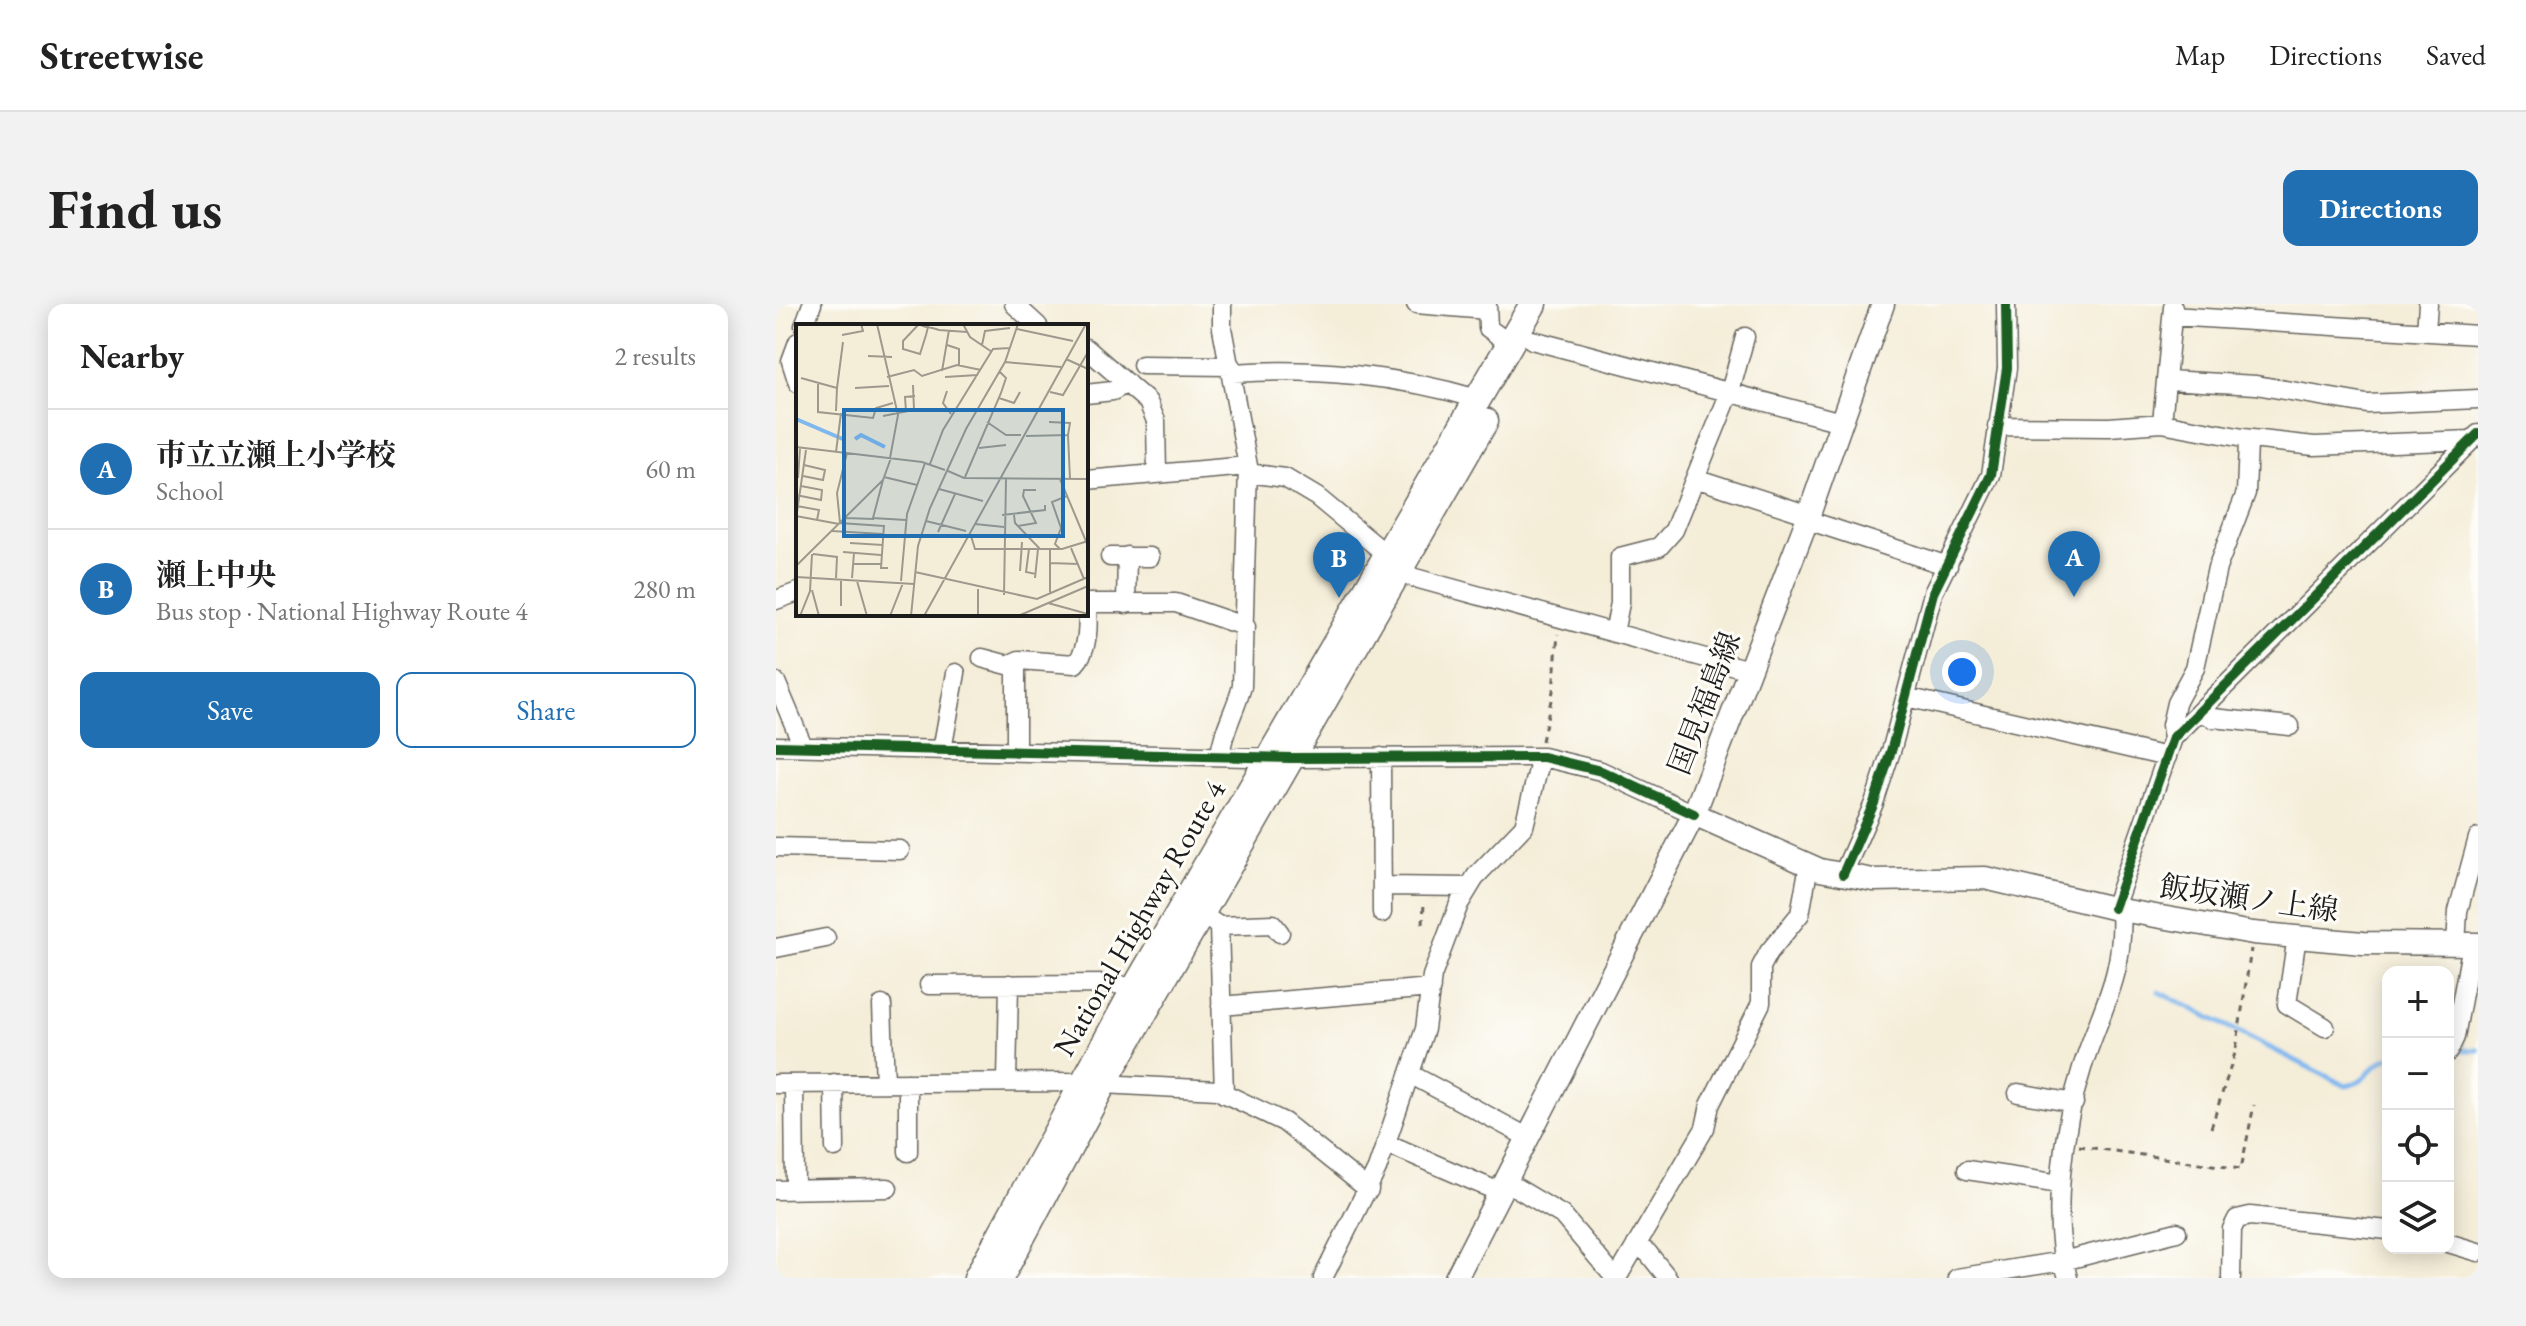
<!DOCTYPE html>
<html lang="en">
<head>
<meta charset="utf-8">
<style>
  :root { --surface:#fff; --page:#f2f2f2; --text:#222; --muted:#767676; --line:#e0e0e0; --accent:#1f6fb2 }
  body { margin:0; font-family:"EB Garamond","Noto Serif JP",serif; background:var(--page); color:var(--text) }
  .controls { position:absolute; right:24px; bottom:24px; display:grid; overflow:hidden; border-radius:16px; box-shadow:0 4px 20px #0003 }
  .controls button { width:72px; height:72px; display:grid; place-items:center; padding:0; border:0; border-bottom:2px solid var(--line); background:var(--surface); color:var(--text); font:40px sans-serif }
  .you { position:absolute; left:1186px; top:368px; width:28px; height:28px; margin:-20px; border:6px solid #fff; border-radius:50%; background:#1a73e8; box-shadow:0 0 0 12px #1a73e833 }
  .badge { display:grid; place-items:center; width:52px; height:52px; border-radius:50%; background:var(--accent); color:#fff; font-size:26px; font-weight:700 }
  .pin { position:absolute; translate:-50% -66px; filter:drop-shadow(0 2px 4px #0008) }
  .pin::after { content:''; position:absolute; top:42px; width:28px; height:24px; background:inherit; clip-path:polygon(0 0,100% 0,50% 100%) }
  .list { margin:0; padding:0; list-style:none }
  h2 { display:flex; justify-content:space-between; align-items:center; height:104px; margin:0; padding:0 32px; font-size:34px }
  h2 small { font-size:26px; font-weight:400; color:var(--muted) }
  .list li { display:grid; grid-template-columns:52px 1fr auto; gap:24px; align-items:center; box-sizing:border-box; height:120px; padding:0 32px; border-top:2px solid var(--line) }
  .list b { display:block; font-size:30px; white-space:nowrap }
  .list p { margin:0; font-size:26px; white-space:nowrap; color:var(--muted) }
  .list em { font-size:26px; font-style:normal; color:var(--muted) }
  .actions { display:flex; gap:16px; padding:24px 32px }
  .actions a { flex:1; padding:18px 0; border:2px solid var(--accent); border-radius:16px; text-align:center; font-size:28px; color:var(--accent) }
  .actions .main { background:var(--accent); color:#fff }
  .icon { flex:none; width:44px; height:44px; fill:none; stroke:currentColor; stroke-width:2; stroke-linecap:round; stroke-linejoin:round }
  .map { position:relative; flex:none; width:1702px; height:974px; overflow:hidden; border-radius:16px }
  header { display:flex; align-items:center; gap:48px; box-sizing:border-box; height:112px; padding:0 40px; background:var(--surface); border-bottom:2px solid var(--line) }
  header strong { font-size:38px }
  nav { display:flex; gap:44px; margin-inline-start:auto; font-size:28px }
  .intro { display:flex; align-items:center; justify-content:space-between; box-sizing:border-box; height:192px; padding:0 48px }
  h1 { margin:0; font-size:56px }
  .button { padding:20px 36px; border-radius:16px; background:var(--accent); color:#fff; font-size:28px; font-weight:700 }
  main { display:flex; gap:48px; padding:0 48px }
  aside { flex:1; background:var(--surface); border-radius:16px; box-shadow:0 4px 20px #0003 }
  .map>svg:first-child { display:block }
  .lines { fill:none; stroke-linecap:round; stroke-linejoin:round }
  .stream { stroke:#7fb7ef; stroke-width:5 }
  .minor-casing { stroke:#68655e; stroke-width:21 }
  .major-casing { stroke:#68655e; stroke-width:25 }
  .highway-casing { stroke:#68655e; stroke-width:29 }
  .path { stroke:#68655e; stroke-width:3; stroke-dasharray:6 6; stroke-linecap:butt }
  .minor { stroke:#fff; stroke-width:18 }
  .major { stroke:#fff; stroke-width:22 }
  .highway { stroke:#fff; stroke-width:26 }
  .cycleway-casing { stroke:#fdfcf7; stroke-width:15 }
  .cycleway { stroke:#1b5e20; stroke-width:10 }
  .labels { text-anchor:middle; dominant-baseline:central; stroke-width:6; stroke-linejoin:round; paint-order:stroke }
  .street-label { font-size:30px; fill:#1c1c1c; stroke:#fdfcf7 }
  .inset-river { fill:none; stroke:#7fb7ef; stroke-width:4 }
  .inset-road { fill:none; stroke:#9e998d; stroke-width:2 }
  .view { fill:#1f6fb2; fill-opacity:0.15; stroke:#1f6fb2; stroke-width:4 }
  .inset-edge { fill:none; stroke:#1c1c1c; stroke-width:4 }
</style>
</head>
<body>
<header>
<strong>Streetwise</strong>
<nav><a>Map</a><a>Directions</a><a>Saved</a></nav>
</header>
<div class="intro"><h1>Find us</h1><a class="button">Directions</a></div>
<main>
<aside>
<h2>Nearby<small>2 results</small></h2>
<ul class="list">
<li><span class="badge">A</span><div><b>市立立瀬上小学校</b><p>School</p></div><em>60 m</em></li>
<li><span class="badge">B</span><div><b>瀬上中央</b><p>Bus stop · National Highway Route 4</p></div><em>280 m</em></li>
</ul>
<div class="actions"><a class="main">Save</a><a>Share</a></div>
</aside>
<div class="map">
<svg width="1702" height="974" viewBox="0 0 1702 974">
  <rect width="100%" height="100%" fill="#fdfcf7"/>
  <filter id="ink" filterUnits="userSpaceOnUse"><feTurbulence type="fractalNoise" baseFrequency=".0125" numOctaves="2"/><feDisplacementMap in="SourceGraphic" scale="16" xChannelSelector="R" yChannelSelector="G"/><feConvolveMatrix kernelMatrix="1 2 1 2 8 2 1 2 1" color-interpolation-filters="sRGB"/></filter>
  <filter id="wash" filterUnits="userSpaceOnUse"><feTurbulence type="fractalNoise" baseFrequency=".006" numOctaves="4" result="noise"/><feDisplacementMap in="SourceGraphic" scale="32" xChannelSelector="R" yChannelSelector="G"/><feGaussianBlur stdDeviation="1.8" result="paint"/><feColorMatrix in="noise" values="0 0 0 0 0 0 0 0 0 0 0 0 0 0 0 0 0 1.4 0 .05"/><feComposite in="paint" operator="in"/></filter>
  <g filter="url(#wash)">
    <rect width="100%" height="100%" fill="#f4edd8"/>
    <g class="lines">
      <path class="stream" d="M1383,688l187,94c20,-3 25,-21 42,-28
        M1679,746h23"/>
    </g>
  </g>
  <g filter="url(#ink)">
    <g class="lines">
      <defs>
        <path id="minor" d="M238,0l24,22
          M640,0l71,6
          M711,0l1,24 22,16
          M1396,12l306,19
          M28,22l8,-22
          M1650,27l2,-27
          M756,36l309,82
          M22,38l-7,19 7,22
          M310,44l62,54 8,19 1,53
          M366,61l89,1
          M456,69c80,-6 169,3 246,26
          M1391,76l89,5 111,19 111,-5
          M310,90l27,-3 14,-8
          M1386,119l11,-116
          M1221,122l112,1 53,-4 81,15 5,5 -2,50 -29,75 -22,100 -19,35 -5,22 2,13
          M1467,134l71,8 158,-6
          M472,169l37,5 32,19 70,58
          M919,174l114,37
          M310,176l162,-14
          M1031,216l141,46
          M334,253h40
          M621,269l352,97
          M0,296l22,-8
          M310,299h90l70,24
          M350,300l1,-48
          M838,329l6,-30v-46l39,-10 15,-17 56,-138 15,-55
          M206,354l26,7 11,-5 56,4c14,-14 14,-42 11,-60
          M0,378l27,64
          M1130,393l261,60
          M1424,407l13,7 77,8
          M0,442l515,12 252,-1 58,14 93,43
          M166,446l14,-77
          M240,447v-89
          M444,451c3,-26 16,-45 22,-69l6,-220 -26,-138v-24
          M605,453l1,156
          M0,543l124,3
          M1067,570l31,-71 18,-55 41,-155 58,-118 16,-107 -1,-64
          M606,582l87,1
          M1338,604l59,-170 305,-304
          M434,616l9,6 54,-2 7,9
          M443,622l5,168
          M1521,632l-10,68 38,23
          M1680,641l2,-34 20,-73
          M0,644l50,-10
          M153,681l189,-1 16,6
          M106,701l3,78
          M445,702l210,-18
          M1672,748l7,-15 17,-93
          M634,770l119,64
          M231,778l2,-98
          M58,779l1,65
          M132,779v69
          M0,780l306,-2
          M18,780l1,106
          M327,780l114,6 67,32 85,68
          M1242,789l56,10
          M610,839l113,49
          M1191,866l93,14
          M729,877l57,34 53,63
          M0,886l112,-2
          M1672,939l30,9
          M860,941l12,8 20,25
          M547,974l54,-109 48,-140 7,-53 27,-72 17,-28 48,-50 17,-68
          M841,974l88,-150 5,-23 51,-102v-36l8,-15 31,-38 9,-49
          M1181,974l106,-17 114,-29
          M1292,974c-18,-59 -5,-151 14,-210 19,-60 43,-92 39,-158
          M1455,974l1,-49 5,-10 13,-3 138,14"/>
        <path id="major" d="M918,510l126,56 53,10 112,-2 136,32 132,23 110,10 115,1
          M680,974l238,-464 113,-294 76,-216"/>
        <path id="highway" d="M201,974l157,-288 399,-686
          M224,974l103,-194 382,-663"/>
      </defs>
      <use href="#minor" class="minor-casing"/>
      <use href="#major" class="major-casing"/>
      <use href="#highway" class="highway-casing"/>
      <path class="path" d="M766,437l11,-50 5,-57
        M647,620l1,-21
        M1435,824l25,-78 15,-101
        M1303,842l162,23 13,-64"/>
      <use href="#minor" class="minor"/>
      <use href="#major" class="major"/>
      <use href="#highway" class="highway"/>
      <defs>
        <path id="cycleway" d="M0,442l515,12 252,-1 58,14 93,43
          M1067,570l31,-71 18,-55 41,-155 58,-118 16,-107 -1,-64
          M1338,604l59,-170 305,-304"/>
      </defs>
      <use href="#cycleway" class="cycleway-casing"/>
      <use href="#cycleway" class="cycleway"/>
    </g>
  </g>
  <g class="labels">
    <g class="street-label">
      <text transform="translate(928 399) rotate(-69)">国見福島線</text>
      <text transform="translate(1473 594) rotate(8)">飯坂瀬ノ上線</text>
      <text transform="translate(363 614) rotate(-60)">National Highway Route 4</text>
    </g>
  </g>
  <g transform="translate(20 20)">
    <rect width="292" height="292" fill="#f4edd8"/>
    <path class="inset-river" d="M0,95l49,21M59,115l6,-4 24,12"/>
    <path class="inset-road" d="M81,0l21,91 -8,43M133,0l-1,3 -2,8 -6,19 -17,-5v-8l16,-17 4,2 3,1h2l8,2 3,1 28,2M167,0l7,13 22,15M221,5l56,12M46,11l21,-4 -2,-7M151,21l12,4v16M186,21l3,-14 25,-3M72,32l24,1M270,35l22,10M209,38l56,5M146,47l7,-41M91,53l27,-7 8,6 35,-11 24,5M149,53l33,-2M5,54l36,10 -1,23M22,60v28l55,6 3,-10 17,-5M41,64l6,-46M59,64l34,-2M151,67l-4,12 8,11M254,68l13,3 25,-43M203,74l15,5 6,-11M110,87l-1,-14 10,-1M87,92l31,-6 -1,-25M191,98l19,13h15M253,98l21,1 -2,12M230,112l42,-1 2,44M0,123l126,15 23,8M183,124l27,-3M40,128l5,-39M51,129l-10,40 3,30 44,3M134,140l13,-34 50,-81 17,-1M152,147l16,7 124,1M7,152l20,4 2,-10 -21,-5M88,153l33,8M169,153l36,-84 5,-15 -7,-7M2,154l2,-30M264,155l28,67M87,156l-10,38 33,2M143,165l44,12M0,171l25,5 1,-10 -21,-4M1,182l22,4 -2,10M206,191l43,-5v-5M218,191l1,8 25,26M0,192l43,8M49,194l29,1M0,195l10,-69M130,197l40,10M179,200l29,3M88,201l-3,43h7M222,202l18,-3 -13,-27 1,-6h12M36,207l51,3M142,208l17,-38M175,211l34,2M175,212l4,13h87l26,-8M54,219l33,2M275,224l13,31M233,225l-3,23 10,2M254,225v46M264,225l-5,-5 6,-16 -9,-26 15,-6M47,228l38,3M17,230l24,3 -1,21M254,239l28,1M57,240h29M0,242l87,-86 8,-22M224,247l2,-29M119,248l122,27 51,-22M0,253l118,7M56,254l2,-25M239,254l3,-29M45,257v25M61,257l10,35M105,257l6,-67 18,-51M16,266l7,26M208,271l2,-116M252,279l40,11M4,292l10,-25 2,-37M94,292l13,-33M115,292l7,-70 12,-38 36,-79 39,-67 13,-38M128,292l162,-292M182,292v-27M222,292l70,-30"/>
    <path class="view" d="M48,86h219v126h-219z"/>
    <rect width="292" height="292" class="inset-edge"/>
  </g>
</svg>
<div class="controls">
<button>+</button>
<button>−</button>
<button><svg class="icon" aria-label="locate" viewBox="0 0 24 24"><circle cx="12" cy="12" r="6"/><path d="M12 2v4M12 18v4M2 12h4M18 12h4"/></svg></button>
<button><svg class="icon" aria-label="layers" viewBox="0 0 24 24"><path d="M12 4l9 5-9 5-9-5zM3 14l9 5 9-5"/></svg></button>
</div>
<div class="you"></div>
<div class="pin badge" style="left:1298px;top:293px">A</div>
<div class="pin badge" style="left:563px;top:294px">B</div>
</div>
</main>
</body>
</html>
